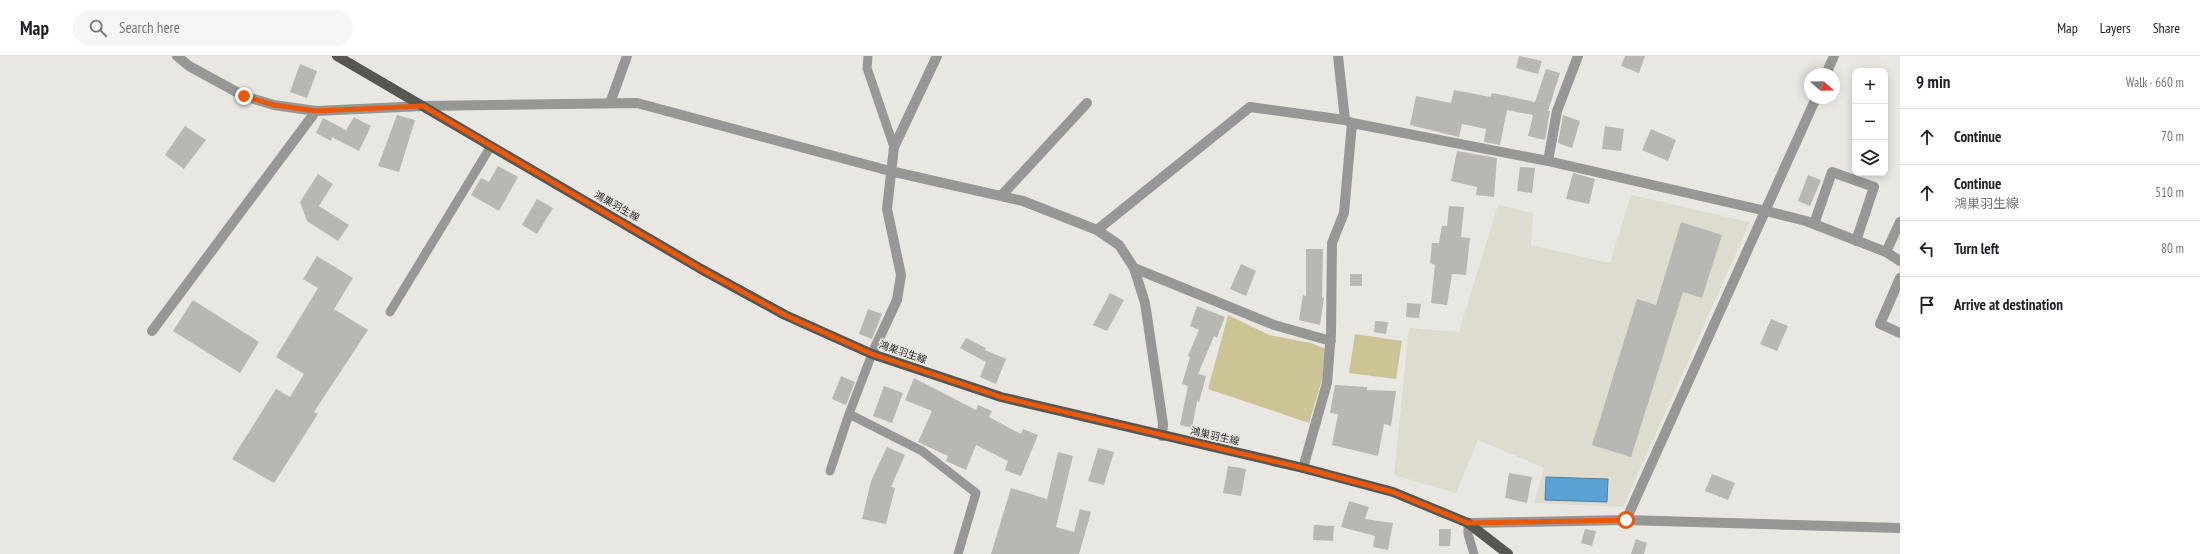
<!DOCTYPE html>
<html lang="en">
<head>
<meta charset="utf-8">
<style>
  :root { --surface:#fff; --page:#f6f6f6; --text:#202124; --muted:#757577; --line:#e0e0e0 }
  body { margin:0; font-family:"PT Sans Narrow","Noto Sans JP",sans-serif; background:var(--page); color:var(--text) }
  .controls { position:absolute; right:12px; top:12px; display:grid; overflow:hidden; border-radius:8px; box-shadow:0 2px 10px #0003 }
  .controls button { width:36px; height:36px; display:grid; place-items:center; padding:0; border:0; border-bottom:1px solid var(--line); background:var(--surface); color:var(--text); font:20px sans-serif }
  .compass { position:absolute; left:1804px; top:12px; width:36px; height:36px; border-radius:50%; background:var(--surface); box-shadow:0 2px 10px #0003; rotate:110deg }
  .stop { position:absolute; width:12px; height:12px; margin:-9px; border:3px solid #ea580c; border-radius:50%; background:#fff }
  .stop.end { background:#ea580c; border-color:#fff; box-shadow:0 1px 4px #0008 }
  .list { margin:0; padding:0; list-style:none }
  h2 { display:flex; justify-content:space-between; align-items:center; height:52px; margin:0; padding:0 16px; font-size:17px }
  h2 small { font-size:13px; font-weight:400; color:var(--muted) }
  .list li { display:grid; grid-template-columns:26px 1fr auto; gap:12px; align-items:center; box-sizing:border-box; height:56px; padding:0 16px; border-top:1px solid var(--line) }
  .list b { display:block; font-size:15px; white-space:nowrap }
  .list p { margin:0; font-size:13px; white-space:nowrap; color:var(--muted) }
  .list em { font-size:13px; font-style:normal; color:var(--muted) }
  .icon { flex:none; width:22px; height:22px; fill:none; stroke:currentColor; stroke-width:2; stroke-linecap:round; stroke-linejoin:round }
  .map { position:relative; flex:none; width:1900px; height:498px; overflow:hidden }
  header { display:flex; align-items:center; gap:24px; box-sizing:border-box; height:56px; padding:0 20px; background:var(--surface); border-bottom:1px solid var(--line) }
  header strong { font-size:19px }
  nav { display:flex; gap:22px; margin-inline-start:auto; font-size:14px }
  .search { width:280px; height:36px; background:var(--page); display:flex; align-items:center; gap:10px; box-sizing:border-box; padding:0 14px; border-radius:22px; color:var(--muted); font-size:15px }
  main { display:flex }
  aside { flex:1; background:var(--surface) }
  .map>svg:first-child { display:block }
  .built { fill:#dedccf }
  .green { fill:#cdc495 }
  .water { fill:#5aa2d4; stroke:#4d80a2 }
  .building { fill:#b8b7b2 }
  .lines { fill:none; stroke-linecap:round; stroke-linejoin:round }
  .service { stroke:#979795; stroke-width:9 }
  .minor { stroke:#979795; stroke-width:10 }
  .tertiary { stroke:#979795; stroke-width:10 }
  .primary { stroke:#575652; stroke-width:10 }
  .route { stroke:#ea580c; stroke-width:5 }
  .labels { text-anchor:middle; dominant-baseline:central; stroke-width:3.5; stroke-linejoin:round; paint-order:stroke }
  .street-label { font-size:10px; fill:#302f2d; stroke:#e8e7e2 }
</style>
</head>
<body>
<header>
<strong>Map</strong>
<div class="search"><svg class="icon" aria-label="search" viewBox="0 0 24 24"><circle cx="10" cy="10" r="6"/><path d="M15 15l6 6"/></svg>Search here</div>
<nav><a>Map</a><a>Layers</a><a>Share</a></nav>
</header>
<main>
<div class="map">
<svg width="1900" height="498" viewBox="0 0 1900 498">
  <rect width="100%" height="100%" fill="#e8e7e2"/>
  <path class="built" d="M1631,139l119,27 -127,285 -89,-4 10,-35 -66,-28 -22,53 -62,-18 15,-147 50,4 39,-127 35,8 -2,32 79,18z"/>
  <path class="green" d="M1228,259l41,20 42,8 15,6 -4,31 -13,43 -101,-34z
    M1355,278l47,7 -6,38 -47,-6z"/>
  <path class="water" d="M1546,421l62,2 -1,23 -62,-2z"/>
  <path class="building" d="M1519,0l23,5 -4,13 -22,-6z
    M1625,0h20l-6,17 -18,-7z
    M300,8l17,7 -10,27 -17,-6z
    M1546,13l14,4 -12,38h2l-5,29 -17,-4 5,-21 -26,-5 -7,35 -16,-3 2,-13 -24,-5 -3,13 -49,-12 6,-29 35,7 3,-13 37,7 1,-4 43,9z
    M397,59l18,5 -16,52 -21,-6z
    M1563,59l17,6 -8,27 -14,-5z
    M354,61l17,9 -12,25 -27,-14 -1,4 -15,-8 7,-15 23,12z
    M185,70l21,14 -22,29 -19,-14z
    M1605,70l19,3 -3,22 -19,-2z
    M1651,73l25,11 -8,21 -26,-11z
    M1457,95l40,7 -3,39 -18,-2 1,-8 -26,-6z
    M498,110l20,11 -19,34 -28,-16 10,-17 8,4z
    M1520,111l15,1 -3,25 -15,-2z
    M1573,117l22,6 -6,25 -23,-5z
    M318,118l15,10 -14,22 30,19 -11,16 -31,-20 -7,-19z
    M1808,119l13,5 -11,26 -12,-5z
    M537,143l16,9 -16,26 -15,-9z
    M1449,150l15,1 -3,30 9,1 -4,37 -14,-1 -5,31 -16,-2 4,-38 -5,-2 2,-20h7l3,-17h5z
    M1681,166l41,13 -20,63 -19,-6 -52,165 -39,-12 45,-146 19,6z
    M1306,193h17l-1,49h2l-4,27 -21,-5 4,-25 3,1z
    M317,200l36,22 -19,31 34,21 -54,82 4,2 -44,69 -42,-24 44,-70 14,8 14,-23 -28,-17 42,-69 -15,-9z
    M1241,208l15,7 -10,25 -16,-7z
    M1350,218h12v12h-12z
    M1110,237l14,7 -17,31 -14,-6z
    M193,244l66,42 -19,31 -67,-42z
    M1407,247l14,1 -2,14 -13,-1z
    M1197,250l28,11 -8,21 -3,-2 -16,38 8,2 -7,26 -2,-1 -5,27 -12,-3 8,-39 -6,-2 8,-27 -2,-1 11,-26 -9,-4z
    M868,253l14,5 -10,25 -13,-5z
    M1771,263l17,7 -11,25 -17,-7z
    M1375,265l13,1 -2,12 -12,-2z
    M966,282l20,10 -1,2 21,9 -10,25 -16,-7 6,-15 -26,-14z
    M841,320l14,6 -9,23 -14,-6z
    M914,322l62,32 2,-5 14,6 -3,6 32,17 2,-5 15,6 -17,41 -16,-6 3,-9 -32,-16 -10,25 -20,-9 2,-5 -30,-14 14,-31 -27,-11z
    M1335,329l32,2v3l29,1 -5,35 -7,-2 -6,32 -46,-11 6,-31 -8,-1z
    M884,330l19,7 -11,30 -19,-7z
    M887,391l18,8 -14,32 4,1 -9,36 -24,-5 9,-38z
    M1098,392l16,4 -10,33 -16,-4z
    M1058,396l15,4 -17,71 18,5 6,-23 11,3 -12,42h-88l20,-66 36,11z
    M1228,410l18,3 -5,27 -18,-3z
    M1509,417l23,4 -5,26 -22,-5z
    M1712,418l23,9 -7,17 -23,-9z
    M1349,445l20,6 -4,12 28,4 -5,27 -15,-3 2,-11 -34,-9z
    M1314,469l20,1 -1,15 -20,-1z
    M1439,473h12l-1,17h-11z
    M1585,473l11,2 -4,15 -11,-3z
    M1636,483l11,4 -3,11h-13z"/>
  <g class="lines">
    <path class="service" d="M868,0l-1,12 27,79
      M390,256l101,-166
      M849,358l73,37 54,42 -18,61
      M830,415l19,-57 23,-60
      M1468,467v11l6,20"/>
    <path class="minor" d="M177,0l12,10 55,30 30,9 42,6 107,-5 214,-3 253,68 133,30 74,29 22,15 15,23 11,35 18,121 -1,12
      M610,47l17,-47
      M1352,67l196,38 218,50 40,10 80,31 14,9
      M1548,105l9,-50 21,-55
      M1001,140l86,-93
      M1814,168l18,-52 42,15 -18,54
      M1097,174l153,-123 95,13
      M1886,196l14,-30
      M1134,212l140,57 57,16
      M1900,222l-20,46 20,9
      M152,275l164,-220
      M872,298l25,-54 4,-25 -14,-66 7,-62 43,-91
      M1303,412l24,-85 4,-50 1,-90 12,-30 8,-90 -7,-3 -7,-64
      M1468,467l158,-3 274,8"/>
    <path class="tertiary" d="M1826,18l8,-18
      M1626,464l190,-422"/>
    <path class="primary" d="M337,0l364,213 84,46 87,39 129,43 302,71 90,24 75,31 40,31"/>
  </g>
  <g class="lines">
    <path class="route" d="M244,40l30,9 42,6 107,-5 278,163 84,46 87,39 129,43 302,71 90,24 75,31 158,-3"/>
  </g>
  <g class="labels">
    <g class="street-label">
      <text transform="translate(617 150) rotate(30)">鴻巣羽生線</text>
      <text transform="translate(903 296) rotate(19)">鴻巣羽生線</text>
      <text transform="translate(1215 380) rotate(13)">鴻巣羽生線</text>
    </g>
  </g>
</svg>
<div class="controls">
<button>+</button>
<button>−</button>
<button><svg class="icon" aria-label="layers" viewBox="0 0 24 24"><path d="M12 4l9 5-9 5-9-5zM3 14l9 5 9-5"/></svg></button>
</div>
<svg class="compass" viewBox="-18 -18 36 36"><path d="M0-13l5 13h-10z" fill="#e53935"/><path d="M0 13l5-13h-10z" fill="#757577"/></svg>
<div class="stop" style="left:1626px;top:464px"></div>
<div class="stop end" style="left:244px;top:40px"></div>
</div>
<aside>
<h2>9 min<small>Walk · 660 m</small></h2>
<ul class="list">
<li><svg class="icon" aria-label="ahead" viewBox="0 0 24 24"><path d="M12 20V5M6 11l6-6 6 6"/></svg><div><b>Continue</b></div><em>70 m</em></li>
<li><svg class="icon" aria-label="ahead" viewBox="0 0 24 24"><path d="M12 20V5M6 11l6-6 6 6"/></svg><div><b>Continue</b><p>鴻巣羽生線</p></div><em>510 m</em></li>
<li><svg class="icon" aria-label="left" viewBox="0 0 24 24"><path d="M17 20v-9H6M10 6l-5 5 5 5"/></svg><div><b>Turn left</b></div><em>80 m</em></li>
<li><svg class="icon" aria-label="arrive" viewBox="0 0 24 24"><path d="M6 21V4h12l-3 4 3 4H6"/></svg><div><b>Arrive at destination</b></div></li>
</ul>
</aside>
</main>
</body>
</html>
